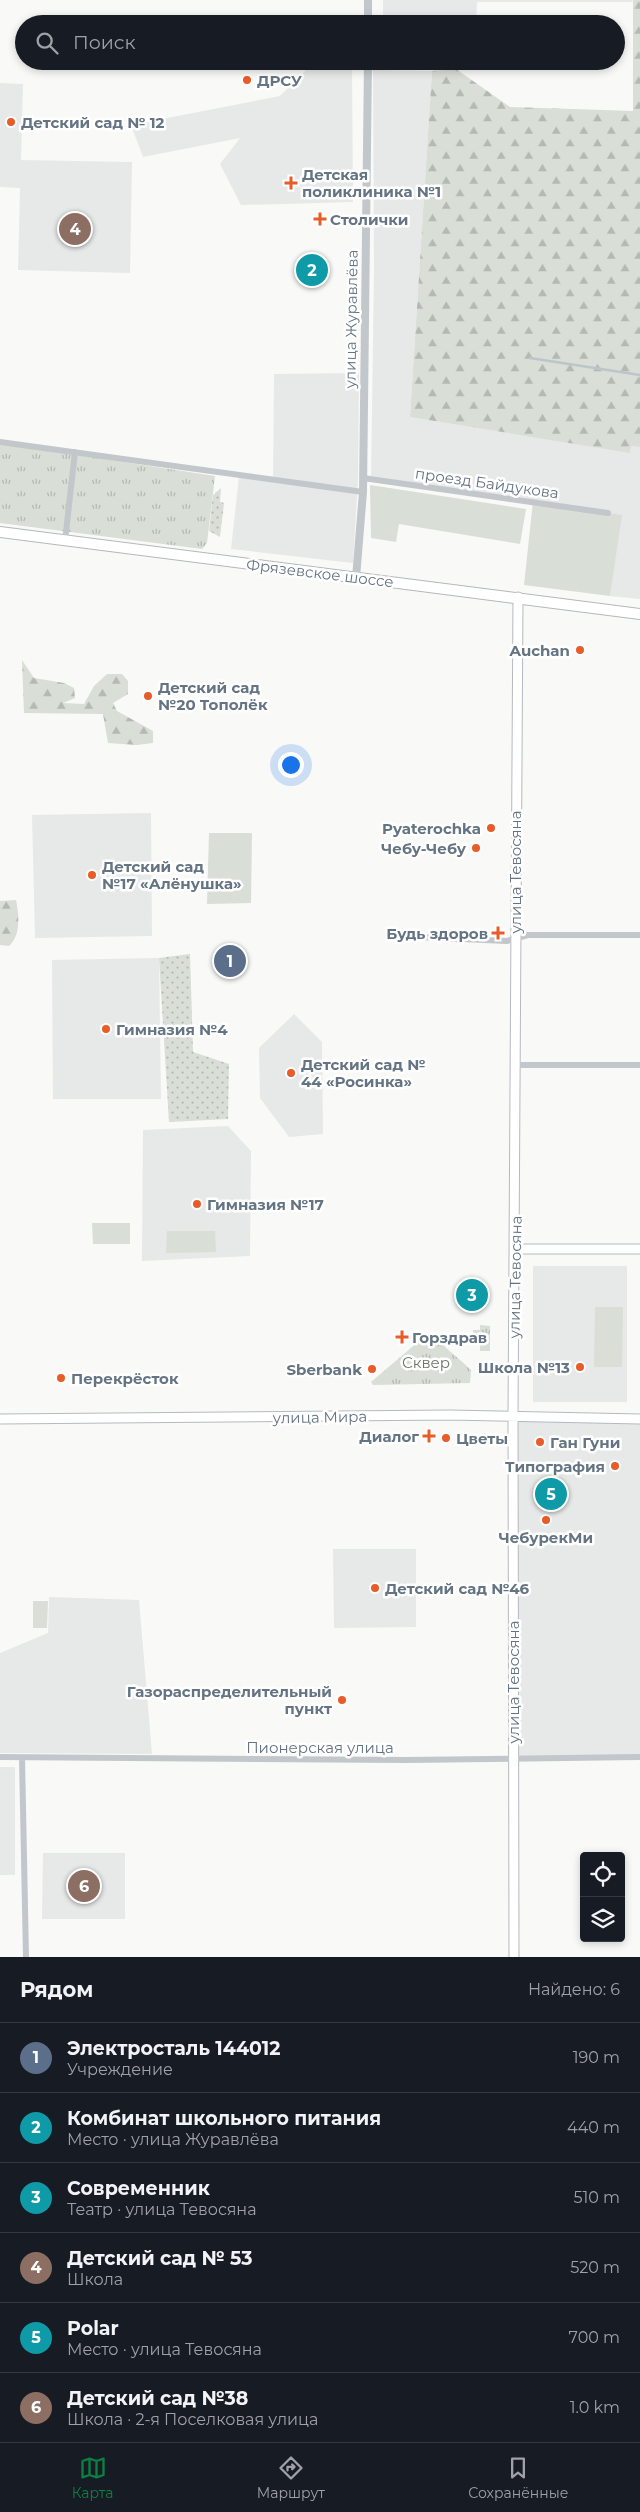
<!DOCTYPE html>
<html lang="ru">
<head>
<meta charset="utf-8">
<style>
  :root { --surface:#171b24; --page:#242831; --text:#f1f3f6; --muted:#9ea1a6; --line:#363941; --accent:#0b8043 }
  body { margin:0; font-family:Montserrat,sans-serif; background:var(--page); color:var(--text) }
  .controls { position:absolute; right:15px; bottom:15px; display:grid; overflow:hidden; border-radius:5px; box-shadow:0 2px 8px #0003 }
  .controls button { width:45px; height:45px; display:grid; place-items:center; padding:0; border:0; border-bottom:1px solid var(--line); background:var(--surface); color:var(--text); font:25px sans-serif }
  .you { position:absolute; left:290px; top:764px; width:18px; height:18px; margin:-12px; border:4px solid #fff; border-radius:50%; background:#1a73e8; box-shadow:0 0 0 8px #1a73e833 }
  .badge { display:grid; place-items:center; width:32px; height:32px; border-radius:50%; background:var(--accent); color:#fff; font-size:16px; font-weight:700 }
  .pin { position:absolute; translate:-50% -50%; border:2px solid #fff; box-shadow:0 1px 5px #0006 }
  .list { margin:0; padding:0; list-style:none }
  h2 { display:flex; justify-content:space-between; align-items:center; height:65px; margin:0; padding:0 20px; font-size:21px }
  h2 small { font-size:16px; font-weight:400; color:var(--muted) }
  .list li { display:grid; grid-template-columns:32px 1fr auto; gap:15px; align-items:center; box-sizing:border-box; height:70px; padding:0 20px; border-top:1px solid var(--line) }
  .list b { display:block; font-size:19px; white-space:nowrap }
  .list p { margin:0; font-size:16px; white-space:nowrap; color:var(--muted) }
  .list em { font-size:16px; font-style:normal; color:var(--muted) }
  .icon { flex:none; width:28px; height:28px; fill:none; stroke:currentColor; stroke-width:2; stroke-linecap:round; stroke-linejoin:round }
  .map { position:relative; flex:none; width:640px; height:1957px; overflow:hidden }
  .search { position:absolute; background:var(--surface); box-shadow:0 2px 8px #0003; left:15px; right:15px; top:15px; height:55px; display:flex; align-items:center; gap:12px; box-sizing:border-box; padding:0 18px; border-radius:28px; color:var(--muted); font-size:19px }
  .sheet { height:485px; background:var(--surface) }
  nav { display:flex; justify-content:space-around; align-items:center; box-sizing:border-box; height:70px; border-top:1px solid var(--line); background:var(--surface); font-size:14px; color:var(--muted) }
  nav a { display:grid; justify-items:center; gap:2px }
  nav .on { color:var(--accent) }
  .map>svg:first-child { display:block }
  .built { fill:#e7e8e8 }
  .grass { fill:url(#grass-dots) }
  .forest { fill:url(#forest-firs) }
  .park { fill:url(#park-tufts) }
  .garden { fill:#d9ded6 }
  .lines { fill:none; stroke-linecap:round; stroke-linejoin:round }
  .stream { stroke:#bbc6cb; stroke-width:2.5 }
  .secondary-casing { stroke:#b5babf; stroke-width:11 }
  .trunk-casing { stroke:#b3b8bc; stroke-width:12 }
  .minor { stroke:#c2c7cb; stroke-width:6 }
  .tertiary { stroke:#c2c7cb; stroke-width:8 }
  .secondary { stroke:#fff; stroke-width:9 }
  .trunk { stroke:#fff; stroke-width:10 }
  .poi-dot { fill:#e75c29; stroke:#fff; stroke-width:2 }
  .labels { text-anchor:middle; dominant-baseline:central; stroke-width:5; stroke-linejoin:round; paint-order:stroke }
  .poi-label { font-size:15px; font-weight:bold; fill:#647482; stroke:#fff; text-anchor:start }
  .street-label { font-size:15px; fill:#647482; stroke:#fff }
  .park-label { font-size:15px; fill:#667a63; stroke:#fff }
</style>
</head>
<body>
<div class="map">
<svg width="640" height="1957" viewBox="0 0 640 1957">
  <defs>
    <pattern id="grass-dots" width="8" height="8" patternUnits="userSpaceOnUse" patternTransform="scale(1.25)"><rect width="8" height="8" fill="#d9ded6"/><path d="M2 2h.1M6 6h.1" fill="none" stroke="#b4b9b3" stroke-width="1.8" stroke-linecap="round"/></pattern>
    <pattern id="forest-firs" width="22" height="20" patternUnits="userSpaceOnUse" patternTransform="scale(1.25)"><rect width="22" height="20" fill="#d9ded6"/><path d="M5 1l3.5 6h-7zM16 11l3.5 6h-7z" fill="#b4b9b3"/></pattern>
    <pattern id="park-tufts" width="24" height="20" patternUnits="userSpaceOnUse" patternTransform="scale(1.25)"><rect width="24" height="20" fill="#d9ded6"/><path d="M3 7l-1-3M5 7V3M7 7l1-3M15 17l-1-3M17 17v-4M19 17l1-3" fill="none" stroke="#b4b9b3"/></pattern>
  </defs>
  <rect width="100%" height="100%" fill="#f9f9f7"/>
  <path class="built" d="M383,0h249l1,2h-156l-1,22h-93z
    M332,61h20l1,141 -112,3 -21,-41 20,-26 -97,19 -12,-32 149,-29 26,-26 26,-3z
    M373,70l59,1 -22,346 220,35 1,-6 9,1v152l-30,-3 11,-81 -250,-39 3,-206z
    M0,83l23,1 -2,76 111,2 -2,111 -112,-3 2,-82 -20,-1z
    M359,373l-1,107 -5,83 -122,-14 8,-72 34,4 1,-107z
    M151,813l1,123 -117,2 -3,-123z
    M159,958l2,141h-108l-1,-139z
    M294,1014l28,28 1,92 -34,3 -29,-39 -1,-50z
    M228,1126l23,25 -1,105 -108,5 1,-131z
    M533,1266h94v136h-94z
    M513,1417l127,2v338l-127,2z
    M333,1549h83v78l-82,1z
    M49,1597l90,3 13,154 -152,-1v-100l48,-20z
    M0,1767h15v108h-15z
    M43,1853h82v66h-83z"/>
  <path class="grass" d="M221,488l-1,14 4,1 -4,34 -11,-6 4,-36z
    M190,954l3,98 36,12 -1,55 -59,3 -10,-164z"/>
  <path class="forest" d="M633,0h7v447l-9,-1 -1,7 -220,-36 22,-346 24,-2 54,38 123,4z
    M22,660l12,18 30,5 10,5 1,10 -12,5 21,1 10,-18 13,-12h15l6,7v13l-15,9 4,8 36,20v12l-16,2 -29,-2 -5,-29 -79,-1z
    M16,900c3,14 5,36 -7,46l-9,-1v-44z"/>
  <path class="park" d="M0,443l215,33 -8,67 -5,6 -202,-26z
    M480,1325l10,1v25h-10v-14h-7v-7h7z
    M418,1342l23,1c10,10 20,17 30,27l-1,13 -97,2 -2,-3z"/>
  <path class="garden" d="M370,485l156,24 -6,35 -121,-20 -3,18 -25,-4z
    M533,501l89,14 -12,81 -86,-11z
    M209,833h43l-1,70 -44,1z
    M92,1223h38v21h-37z
    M167,1231h48l1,21 -50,1z
    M595,1307h28l-1,60h-28z
    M33,1601h15l-1,27h-14z"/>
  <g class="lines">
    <path class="stream" d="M530,358l110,17"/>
    <defs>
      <path id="secondary" d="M515,1249h125
        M0,1419l450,-4 190,4
        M514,1957l-1,-540 5,-820"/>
      <path id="trunk" d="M0,532l640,82"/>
    </defs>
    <use href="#secondary" class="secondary-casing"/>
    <use href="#trunk" class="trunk-casing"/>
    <path class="minor" d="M0,442l363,50
      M363,478l245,35
      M65,541l10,-89
      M417,937l90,4 21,-6h112
      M517,1065h123
      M0,1757l406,3 234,-3
      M22,1758l4,199"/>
    <path class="tertiary" d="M368,0v24
      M356,578l7,-86 5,-431"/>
    <use href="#secondary" class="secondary"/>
    <use href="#trunk" class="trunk"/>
  </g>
  <g class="poi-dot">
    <circle cx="247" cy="80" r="5"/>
    <circle cx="11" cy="122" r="5"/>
    <path d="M288.5 175.5h5v5h5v5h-5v5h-5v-5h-5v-5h5z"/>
    <path d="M317.5 211.5h5v5h5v5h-5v5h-5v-5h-5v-5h5z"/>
    <circle cx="580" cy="650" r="5"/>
    <circle cx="148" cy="696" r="5"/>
    <circle cx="491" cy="828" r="5"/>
    <circle cx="476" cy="848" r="5"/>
    <circle cx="92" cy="875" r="5"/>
    <path d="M495.5 925.5h5v5h5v5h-5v5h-5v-5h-5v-5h5z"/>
    <circle cx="106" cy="1029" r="5"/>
    <circle cx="291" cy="1073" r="5"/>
    <circle cx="197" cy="1204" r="5"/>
    <path d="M399.5 1329.5h5v5h5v5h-5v5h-5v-5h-5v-5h5z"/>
    <circle cx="580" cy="1367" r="5"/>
    <circle cx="372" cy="1369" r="5"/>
    <circle cx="61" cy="1378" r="5"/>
    <path d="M426.5 1428.5h5v5h5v5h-5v5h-5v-5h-5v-5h5z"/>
    <circle cx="446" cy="1438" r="5"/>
    <circle cx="540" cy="1442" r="5"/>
    <circle cx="615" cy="1466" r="5"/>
    <circle cx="546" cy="1520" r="5"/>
    <circle cx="375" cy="1588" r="5"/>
    <circle cx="342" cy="1700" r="5"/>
  </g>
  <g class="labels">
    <g class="poi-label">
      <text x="257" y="80">ДРСУ</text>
      <text x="21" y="122">Детский сад № 12</text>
      <text x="302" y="174">Детская<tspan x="302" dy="17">поликлиника №1</tspan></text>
      <text x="330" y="219">Столички</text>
      <text x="570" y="650" text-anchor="end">Auchan</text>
      <text x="158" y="687">Детский сад<tspan x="158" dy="17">№20 Тополёк</tspan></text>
      <text x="481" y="828" text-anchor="end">Pyaterochka</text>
      <text x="466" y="848" text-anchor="end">Чебу-Чебу</text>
      <text x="102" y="866">Детский сад<tspan x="102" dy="17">№17 «Алёнушка»</tspan></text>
      <text x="488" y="933" text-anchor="end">Будь здоров</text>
      <text x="116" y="1029">Гимназия №4</text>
      <text x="301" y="1064">Детский сад №<tspan x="301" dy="17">44 «Росинка»</tspan></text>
      <text x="207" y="1204">Гимназия №17</text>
      <text x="412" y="1337">Горздрав</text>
      <text x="570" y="1367" text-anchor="end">Школа №13</text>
      <text x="362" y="1369" text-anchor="end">Sberbank</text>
      <text x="71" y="1378">Перекрёсток</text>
      <text x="419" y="1436" text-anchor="end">Диалог</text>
      <text x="456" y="1438">Цветы</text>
      <text x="550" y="1442">Ган Гуни</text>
      <text x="605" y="1466" text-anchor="end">Типография</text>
      <text x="546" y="1537" text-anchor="middle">ЧебурекМи</text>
      <text x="385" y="1588">Детский сад №46</text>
      <text x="332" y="1691" text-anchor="end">Газораспределительный<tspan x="332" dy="17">пункт</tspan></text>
    </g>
    <g class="street-label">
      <text transform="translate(351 319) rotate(-89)">улица Журавлёва</text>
      <text transform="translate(487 483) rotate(8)">проезд Байдукова</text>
      <text transform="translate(320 573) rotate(7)">Фрязевское шоссе</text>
      <text transform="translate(515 872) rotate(-90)">улица Тевосяна</text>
      <text transform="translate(515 1277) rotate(-89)">улица Тевосяна</text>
      <text transform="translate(320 1417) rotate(-1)">улица Мира</text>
      <text transform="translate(513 1682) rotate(-90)">улица Тевосяна</text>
      <text x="320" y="1747">Пионерская улица</text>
    </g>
    <g class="park-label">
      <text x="426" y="1362">Сквер</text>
    </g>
  </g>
</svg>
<div class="controls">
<button><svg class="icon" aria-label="locate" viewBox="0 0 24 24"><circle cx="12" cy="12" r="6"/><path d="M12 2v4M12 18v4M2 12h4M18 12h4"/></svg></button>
<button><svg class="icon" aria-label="layers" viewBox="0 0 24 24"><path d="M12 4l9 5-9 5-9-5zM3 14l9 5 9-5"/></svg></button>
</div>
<div class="you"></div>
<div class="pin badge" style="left:230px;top:961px;background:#5c6f8a">1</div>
<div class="pin badge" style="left:312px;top:270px;background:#0f9aa8">2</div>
<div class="pin badge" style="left:472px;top:1295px;background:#0f9aa8">3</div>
<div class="pin badge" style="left:75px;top:229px;background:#8d6e63">4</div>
<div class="pin badge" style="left:551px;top:1494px;background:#0f9aa8">5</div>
<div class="pin badge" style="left:84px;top:1886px;background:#8d6e63">6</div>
<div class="search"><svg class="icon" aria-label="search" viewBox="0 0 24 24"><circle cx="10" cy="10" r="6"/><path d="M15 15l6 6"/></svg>Поиск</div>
</div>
<section class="sheet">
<h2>Рядом<small>Найдено: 6</small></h2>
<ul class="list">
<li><span class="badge" style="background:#5c6f8a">1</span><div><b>Электросталь 144012</b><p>Учреждение</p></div><em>190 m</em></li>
<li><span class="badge" style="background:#0f9aa8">2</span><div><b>Комбинат школьного питания</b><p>Место · улица Журавлёва</p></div><em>440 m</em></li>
<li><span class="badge" style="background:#0f9aa8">3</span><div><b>Современник</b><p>Театр · улица Тевосяна</p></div><em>510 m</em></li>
<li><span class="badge" style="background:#8d6e63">4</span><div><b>Детский сад № 53</b><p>Школа</p></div><em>520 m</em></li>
<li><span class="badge" style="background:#0f9aa8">5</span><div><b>Polar</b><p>Место · улица Тевосяна</p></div><em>700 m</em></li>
<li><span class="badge" style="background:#8d6e63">6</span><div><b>Детский сад №38</b><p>Школа · 2-я Поселковая улица</p></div><em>1.0 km</em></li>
</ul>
</section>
<nav>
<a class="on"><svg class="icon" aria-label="map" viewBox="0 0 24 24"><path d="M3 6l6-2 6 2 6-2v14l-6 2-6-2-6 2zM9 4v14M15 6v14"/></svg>Карта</a>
<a><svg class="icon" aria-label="directions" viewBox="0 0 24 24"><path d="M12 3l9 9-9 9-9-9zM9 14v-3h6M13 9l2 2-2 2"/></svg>Маршрут</a>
<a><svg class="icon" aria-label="saved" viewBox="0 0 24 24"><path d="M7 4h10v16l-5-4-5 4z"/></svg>Сохранённые</a>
</nav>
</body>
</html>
